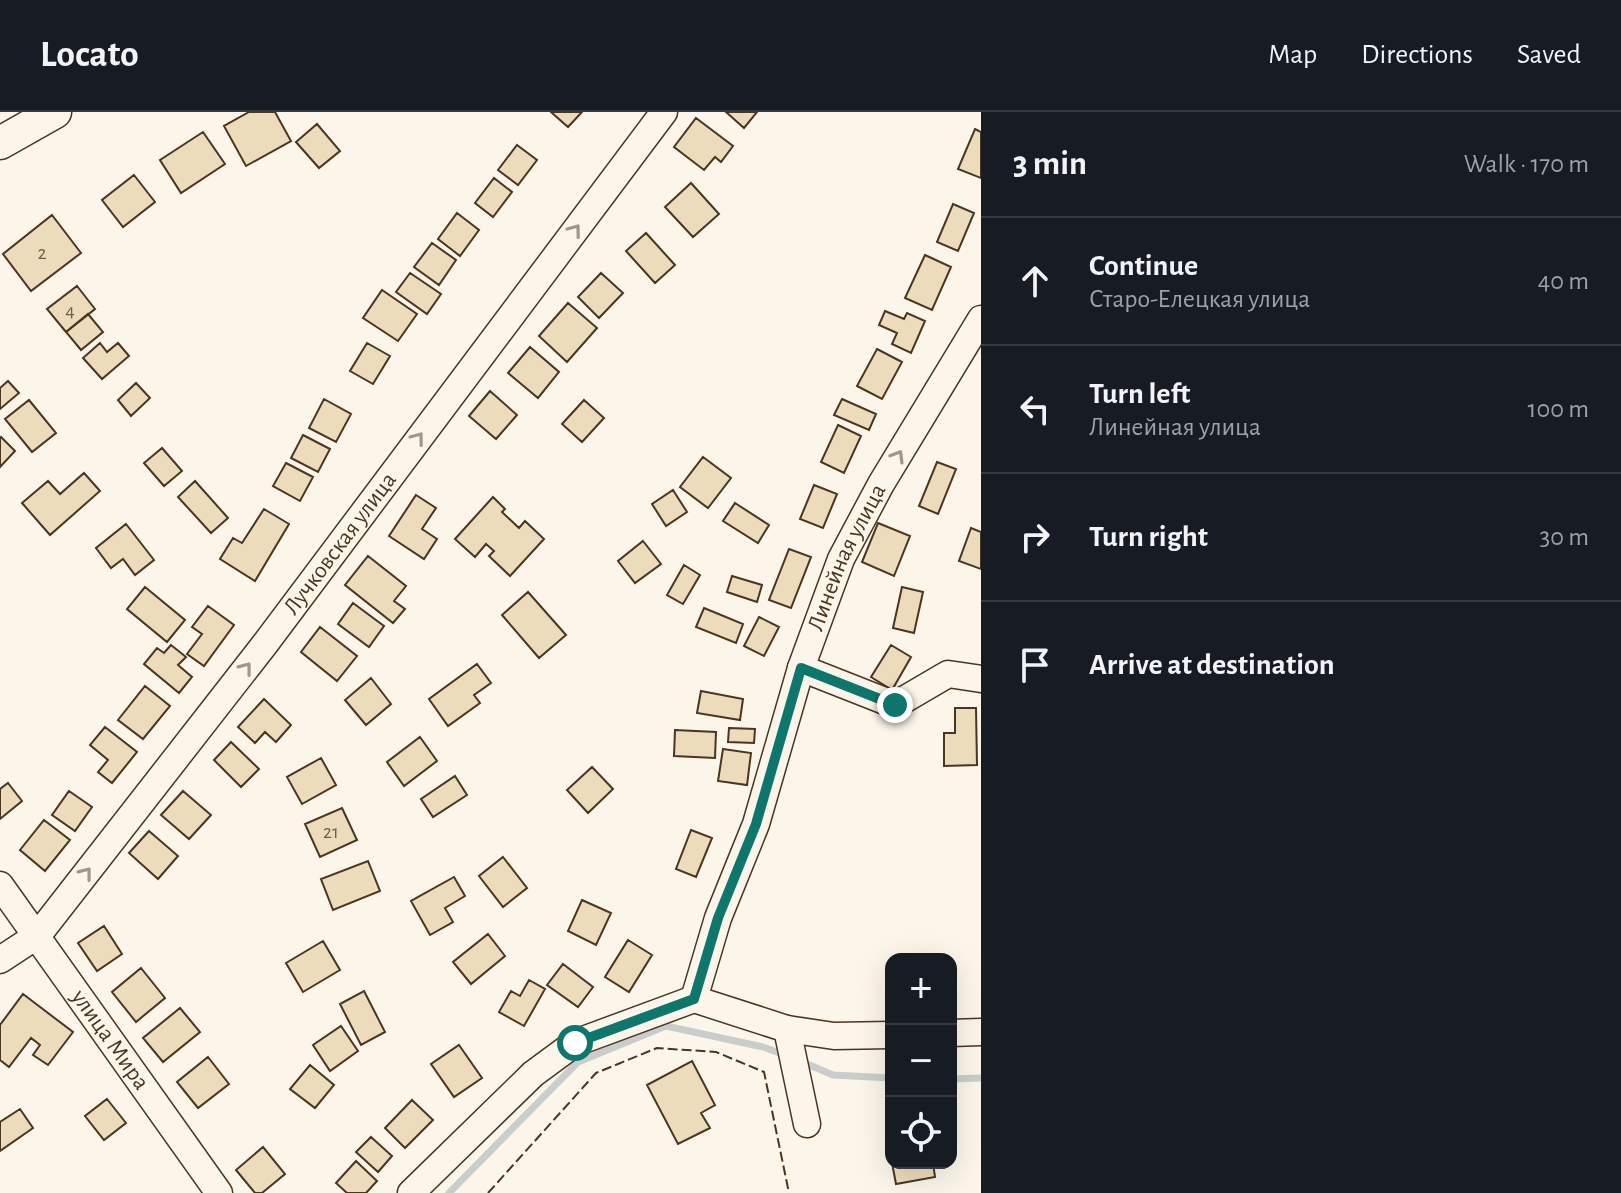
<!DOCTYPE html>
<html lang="en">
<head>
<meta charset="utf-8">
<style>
  :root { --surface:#171b24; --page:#20242c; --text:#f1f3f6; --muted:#9ea1a6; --line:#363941 }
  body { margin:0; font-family:"Alegreya Sans",sans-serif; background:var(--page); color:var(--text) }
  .controls { position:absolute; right:24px; bottom:24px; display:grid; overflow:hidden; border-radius:16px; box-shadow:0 8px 32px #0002 }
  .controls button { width:72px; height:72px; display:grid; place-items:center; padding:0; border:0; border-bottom:2px solid var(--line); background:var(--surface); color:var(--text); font:40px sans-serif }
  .stop { position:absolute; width:24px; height:24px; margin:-18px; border:6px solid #0f766e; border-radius:50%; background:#fff }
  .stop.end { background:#0f766e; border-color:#fff; box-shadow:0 2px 8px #0008 }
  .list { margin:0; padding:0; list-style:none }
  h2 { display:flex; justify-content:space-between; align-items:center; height:104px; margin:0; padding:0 32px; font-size:34px }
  h2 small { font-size:26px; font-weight:400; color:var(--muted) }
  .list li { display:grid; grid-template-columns:52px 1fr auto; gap:24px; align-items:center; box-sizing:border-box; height:128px; padding:0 32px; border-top:2px solid var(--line) }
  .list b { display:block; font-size:30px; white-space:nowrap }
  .list p { margin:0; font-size:26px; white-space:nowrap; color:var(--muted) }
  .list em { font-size:26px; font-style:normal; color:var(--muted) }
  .icon { flex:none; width:44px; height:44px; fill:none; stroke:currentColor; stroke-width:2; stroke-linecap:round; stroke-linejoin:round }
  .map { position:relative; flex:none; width:981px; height:1081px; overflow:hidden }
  header { display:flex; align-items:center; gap:48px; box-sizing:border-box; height:112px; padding:0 40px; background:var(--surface); border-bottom:2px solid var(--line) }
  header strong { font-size:38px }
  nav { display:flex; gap:44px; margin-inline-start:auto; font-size:28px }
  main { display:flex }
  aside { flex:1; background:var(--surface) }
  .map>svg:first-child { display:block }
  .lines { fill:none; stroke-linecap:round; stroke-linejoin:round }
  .stream { stroke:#c9cecd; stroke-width:7 }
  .building { fill:#ecdcbc; stroke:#4a3520; stroke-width:2 }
  .minor-casing { stroke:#4a3520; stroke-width:29 }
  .major-casing { stroke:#4a3520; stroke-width:35 }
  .minor { stroke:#fbf6e9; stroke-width:26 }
  .major { stroke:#fbf6e9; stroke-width:32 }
  .fence { stroke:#4a3520; stroke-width:2; stroke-dasharray:10 4; stroke-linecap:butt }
  .oneway { stroke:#a29684 }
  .route { stroke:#0f766e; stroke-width:10 }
  .labels { text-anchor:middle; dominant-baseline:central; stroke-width:6; stroke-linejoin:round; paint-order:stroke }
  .number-label { font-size:20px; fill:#725f47 }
  .street-label { font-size:24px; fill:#4a3520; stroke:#fbf6e9 }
</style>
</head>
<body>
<header>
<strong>Locato</strong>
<nav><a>Map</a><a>Directions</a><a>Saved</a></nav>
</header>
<main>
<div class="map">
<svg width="981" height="1081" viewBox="0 0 981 1081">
  <rect width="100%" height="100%" fill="#fbf6e9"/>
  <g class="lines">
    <path class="stream" d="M800,949l33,14 58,3
      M951,967l30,-1
      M449,1081l129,-131 88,-36 97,21 22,8"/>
  </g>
  <path class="building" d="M249,0h26l16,29 -45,25 -22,-40z
    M551,0h31l-14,15z
    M726,0h31l-13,16z
    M696,6l37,28 -12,16 -6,-5 -11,13 -30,-23z
    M317,12l23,27 -21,17 -23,-26z
    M975,17l6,3v46l-23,-9z
    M203,20l22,32 -44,29 -21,-33z
    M517,33l20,15 -19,25 -20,-15z
    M134,63l21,27 -32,25 -21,-27z
    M494,66l18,14 -19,25 -18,-14z
    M691,71l28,31 -26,23 -28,-30z
    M953,92l21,9 -16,38 -21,-9z
    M457,101l22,17 -19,26 -22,-17z
    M52,103l29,38 -50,38 -28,-37z
    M646,121l29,32 -20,18 -29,-32z
    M432,131l24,17 -17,25 -25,-18z
    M925,143l26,12 -19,43 -27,-12z
    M410,161l31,21 -14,20 -31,-22z
    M601,161l22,20 -24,25 -21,-21z
    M77,174l18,23 -29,23 -19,-23z
    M382,178l35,24 -19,27 -35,-23z
    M568,191l29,25 -30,34 -28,-26z
    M885,199l19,8 3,-6 18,8 -14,32 -19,-9 5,-11 -18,-8z
    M88,202l15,18 -22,18 -15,-18z
    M100,231l7,9 11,-9 11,13 -27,23 -19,-21z
    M367,231l23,13 -17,28 -23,-13z
    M530,235l29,25 -21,26 -30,-25z
    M877,237l25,13 -20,37 -25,-13z
    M8,269l11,12 -19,16v-21z
    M136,271l14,15 -19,18 -13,-16z
    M490,279l27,24 -21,24 -27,-23z
    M324,287l27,15 -15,28 -27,-14z
    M842,287l34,15 -7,16 -35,-15z
    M29,288l27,33 -24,19 -27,-33z
    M584,288l20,18 -22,24 -20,-18z
    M838,313l23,11 -17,37 -23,-11z
    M303,323l27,14 -12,23 -27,-14z
    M1,325l14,14 -15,16v-29z
    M162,336l20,23 -18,15 -20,-23z
    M703,345l28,21 -23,30 -28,-21z
    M937,350l19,7 -18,45 -19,-8z
    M286,351l27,14 -13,24 -27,-15z
    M84,361l16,18 -50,44 -28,-32 26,-22 12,13z
    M195,369l33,37 -17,15 -33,-36z
    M814,373l23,9 -14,34 -23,-9z
    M673,378l14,22 -21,14 -14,-22z
    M416,383l20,13 -14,21 15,10 -13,20 -35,-23z
    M493,385l12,12 -3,3 17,16 6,-7 19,18 -34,37 -21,-20 5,-5 -8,-7 -11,13 -20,-18z
    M735,391l34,22 -11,18 -35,-22z
    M264,397l25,15 -34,57 -35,-22 13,-21 9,5z
    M878,411l32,13 -16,40 -32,-14z
    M126,412l28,36 -19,15 -12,-16 -12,9 -15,-20z
    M971,416l10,4v37l-22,-8z
    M643,429l18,23 -26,19 -17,-22z
    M789,437l22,8 -20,51 -22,-8z
    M368,444l38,30 -12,15 11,8 -12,14 -48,-38z
    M684,453l16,10 -17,29 -16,-9z
    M732,464l30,9 -5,17 -30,-10z
    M145,475l40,33 -18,22 -40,-33z
    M902,475l21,5 -9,41 -21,-5z
    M528,480l38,43 -27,23 -37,-43z
    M353,491l31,23 -15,21 -31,-23z
    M208,494l26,19 -30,41 -17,-12 15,-20 -10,-7z
    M704,496l39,16 -7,19 -40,-16z
    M759,505l20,10 -15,29 -20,-10z
    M320,515l37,29 -20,25 -36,-29z
    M171,533l15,12 -8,8 14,12 -13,16 -35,-29 13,-16 7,5z
    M891,533l20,12 -19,33 -21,-13z
    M477,552l14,19 -17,12 6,8 -32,23 -19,-27z
    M371,566l20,26 -25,21 -21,-25z
    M145,574l25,20 -27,33 -25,-19z
    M701,579l42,8 -3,21 -43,-7z
    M264,587l27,26 -15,17 -11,-10 -10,11 -17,-16z
    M955,596h21l1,57 -33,1v-33h11z
    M105,615l32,25 -25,31 -14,-11 10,-12 -18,-15z
    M729,616l26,1 -1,14 -26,-1z
    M675,618l41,2 -1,26 -41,-2z
    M420,625l17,24 -33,25 -17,-24z
    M231,630l28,27 -18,18 -27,-27z
    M723,637l28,4 -4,32 -29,-4z
    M321,646l15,27 -34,19 -15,-27z
    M592,655l21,22 -25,24 -21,-23z
    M455,664l12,19 -34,22 -12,-18z
    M8,671l14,18 -22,18v-30z
    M69,679l23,16 -17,24 -23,-16z
    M183,679l28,24 -22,24 -28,-24z
    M342,696l15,32 -37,17 -15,-33z
    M44,708l26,20 -25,31 -25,-21z
    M691,718l21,8 -16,39 -20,-8z
    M149,719l29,25 -20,23 -29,-26z
    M503,745l24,31 -24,19 -24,-31z
    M368,749l12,30 -47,19 -12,-31z
    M454,765l11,19 -20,12 8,14 -23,13 -19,-34z
    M582,788l29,13 -15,32 -28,-14z
    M104,814l18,28 -25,17 -19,-28z
    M488,822l17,22 -34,28 -18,-22z
    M628,828l24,15 -23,37 -24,-15z
    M323,829l17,29 -37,22 -17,-29z
    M563,852l30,23 -15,20 -31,-22z
    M141,856l24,30 -29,24 -24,-30z
    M529,868l16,9 -21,37 -25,-14 12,-21 9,5z
    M364,879l21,41 -24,13 -21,-41z
    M23,882l50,38 -25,33 -15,-10 7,-10 -9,-7 -22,29 -9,-7v-35z
    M180,896l20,24 -37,30 -20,-24z
    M341,914l17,25 -28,20 -17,-26z
    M459,933l23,33 -28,19 -23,-33z
    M208,945l21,27 -31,24 -21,-26z
    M692,949l23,44 -14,8 9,15 -32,16 -31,-59z
    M310,953l24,20 -19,23 -25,-19z
    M107,987l19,24 -22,17 -19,-24z
    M412,988l21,20 -28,28 -20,-20z
    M20,997l13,19 -33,23v-29z
    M371,1025l21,19 -14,16 -22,-20z
    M263,1035l22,27 -23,19h-7l-19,-23z
    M356,1049l21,20 -11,12h-19l-11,-10z
    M892,1051h41l2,14 -39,7z"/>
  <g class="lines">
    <defs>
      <g id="minor">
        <path d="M801,556l94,37 53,-31 33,5"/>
        <path id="s1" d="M0,773l219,308"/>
        <path id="s2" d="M0,848l38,-25 227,-291 399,-532"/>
        <path id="s3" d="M694,887l24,-81 38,-94 45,-156 40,-109 40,-75 100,-165"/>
        <path d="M787,917l20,95"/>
        <path d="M951,921l30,-1"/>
        <path d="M411,1081l122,-119 42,-31 119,-44 93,30 47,7 57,-1"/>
      </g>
      <path id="major" d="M0,31l55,-31"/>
    </defs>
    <use href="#minor" class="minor-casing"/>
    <use href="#major" class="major-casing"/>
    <use href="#minor" class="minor"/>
    <use href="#major" class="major"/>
    <path class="fence" d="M488,1081l108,-120 61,-25 59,4 48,20 25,121"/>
  </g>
  <defs><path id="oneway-chevron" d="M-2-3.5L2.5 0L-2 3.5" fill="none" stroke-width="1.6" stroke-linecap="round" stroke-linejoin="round" transform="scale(2)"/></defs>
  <g class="oneway">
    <use href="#oneway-chevron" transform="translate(575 118) rotate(-53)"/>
    <use href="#oneway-chevron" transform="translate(418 326) rotate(-53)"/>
    <use href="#oneway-chevron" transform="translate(898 344) rotate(-59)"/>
    <use href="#oneway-chevron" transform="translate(246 556) rotate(-52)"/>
    <use href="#oneway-chevron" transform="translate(86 761) rotate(-52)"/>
  </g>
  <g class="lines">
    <path class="route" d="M575,931l119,-44 24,-81 38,-94 45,-156 94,37"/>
  </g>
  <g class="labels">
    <g class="number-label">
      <text x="42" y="141">2</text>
      <text x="70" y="199">4</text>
      <text x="331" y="720">21</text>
    </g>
    <g class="street-label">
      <text stroke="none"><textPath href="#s2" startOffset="540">Лучковская улица</textPath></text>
      <text stroke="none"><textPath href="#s3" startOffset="468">Линейная улица</textPath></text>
      <text stroke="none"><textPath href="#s1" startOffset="190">улица Мира</textPath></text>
    </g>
  </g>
</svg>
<div class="controls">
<button>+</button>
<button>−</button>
<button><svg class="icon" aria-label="locate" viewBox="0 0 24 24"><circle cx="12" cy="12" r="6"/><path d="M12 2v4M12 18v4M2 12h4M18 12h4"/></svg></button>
</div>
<div class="stop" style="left:575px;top:931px"></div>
<div class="stop end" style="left:895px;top:593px"></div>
</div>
<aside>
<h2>3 min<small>Walk · 170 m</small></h2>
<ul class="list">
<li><svg class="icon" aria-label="ahead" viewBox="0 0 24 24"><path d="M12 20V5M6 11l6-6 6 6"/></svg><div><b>Continue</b><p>Старо-Елецкая улица</p></div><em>40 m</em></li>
<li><svg class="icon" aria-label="left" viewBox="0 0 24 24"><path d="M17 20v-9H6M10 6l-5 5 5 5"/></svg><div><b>Turn left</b><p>Линейная улица</p></div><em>100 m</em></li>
<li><svg class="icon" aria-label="right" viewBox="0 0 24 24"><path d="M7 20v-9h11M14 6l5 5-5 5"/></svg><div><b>Turn right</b></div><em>30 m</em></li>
<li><svg class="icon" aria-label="arrive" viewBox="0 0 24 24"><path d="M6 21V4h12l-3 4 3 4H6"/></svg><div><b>Arrive at destination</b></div></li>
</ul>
</aside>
</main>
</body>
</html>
